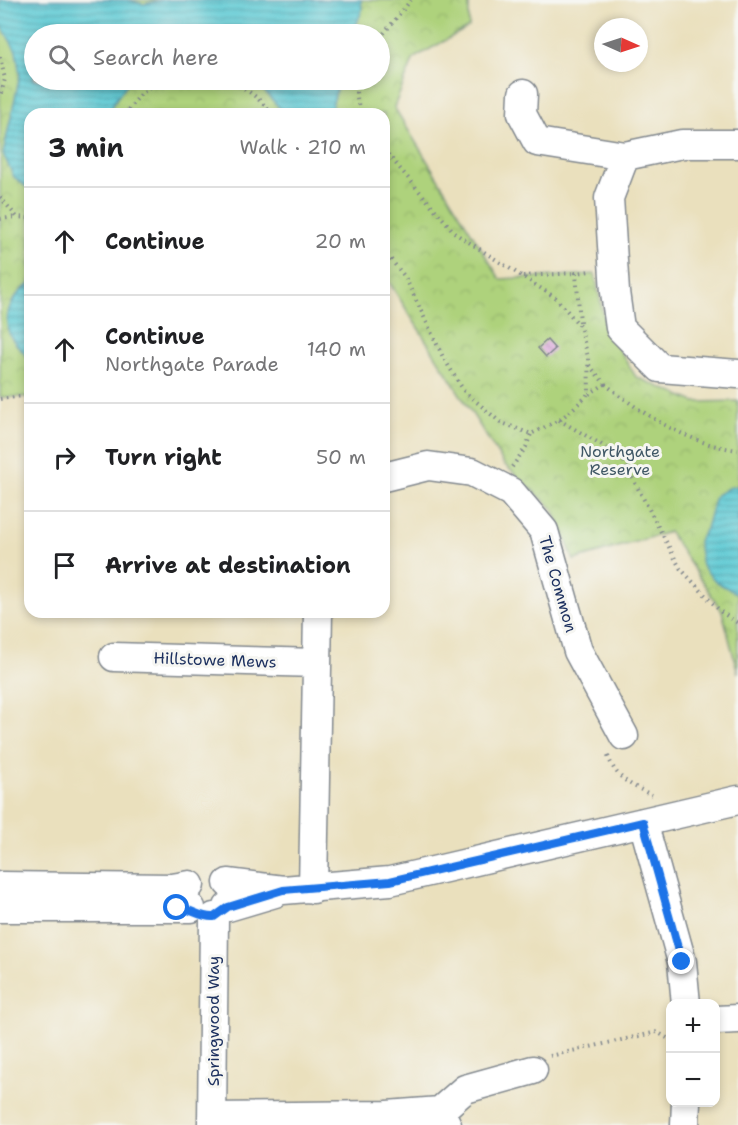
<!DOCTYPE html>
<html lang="en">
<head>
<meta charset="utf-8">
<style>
  :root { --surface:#fff; --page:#f6f6f6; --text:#202124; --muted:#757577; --line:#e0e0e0 }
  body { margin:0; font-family:"Shantell Sans",sans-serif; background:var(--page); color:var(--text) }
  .controls { position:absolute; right:18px; bottom:18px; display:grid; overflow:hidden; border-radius:12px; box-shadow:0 3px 9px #0003 }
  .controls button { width:54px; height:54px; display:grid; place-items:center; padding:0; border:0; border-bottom:2px solid var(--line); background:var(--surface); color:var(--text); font:30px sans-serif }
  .compass { position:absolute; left:594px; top:18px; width:54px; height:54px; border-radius:50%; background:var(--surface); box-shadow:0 3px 9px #0003; rotate:93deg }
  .stop { position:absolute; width:18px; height:18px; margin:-14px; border:4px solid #1a73e8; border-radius:50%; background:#fff }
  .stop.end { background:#1a73e8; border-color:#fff; box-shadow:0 2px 6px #0008 }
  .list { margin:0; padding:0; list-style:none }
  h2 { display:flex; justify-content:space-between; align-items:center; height:78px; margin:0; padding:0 24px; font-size:26px }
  h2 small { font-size:20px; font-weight:400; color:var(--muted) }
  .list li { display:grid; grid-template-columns:39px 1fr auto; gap:18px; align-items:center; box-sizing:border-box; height:108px; padding:0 24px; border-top:2px solid var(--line) }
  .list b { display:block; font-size:22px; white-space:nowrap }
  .list p { margin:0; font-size:20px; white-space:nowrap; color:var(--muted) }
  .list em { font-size:20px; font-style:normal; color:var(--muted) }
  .icon { flex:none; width:33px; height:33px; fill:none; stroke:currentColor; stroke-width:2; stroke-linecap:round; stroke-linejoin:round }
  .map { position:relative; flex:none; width:738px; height:1125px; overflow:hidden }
  .search { position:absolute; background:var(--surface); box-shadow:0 3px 9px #0003; left:24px; top:24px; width:366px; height:66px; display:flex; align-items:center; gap:15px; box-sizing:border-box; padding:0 21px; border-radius:33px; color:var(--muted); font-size:22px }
  .panel { position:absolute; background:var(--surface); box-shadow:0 3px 9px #0003; left:24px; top:108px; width:366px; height:510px; border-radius:18px }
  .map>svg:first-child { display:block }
  .park { fill:url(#park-crowns); stroke:#64806d; stroke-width:1.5; fill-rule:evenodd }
  .water { fill:url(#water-rules); stroke:#3c7c99; stroke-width:1.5 }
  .building { fill:url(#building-back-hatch) }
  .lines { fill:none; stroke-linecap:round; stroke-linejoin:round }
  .minor-casing { stroke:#82888e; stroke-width:31 }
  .path { stroke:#82888e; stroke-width:4; stroke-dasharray:1.5 4.5; stroke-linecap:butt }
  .minor { stroke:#fff; stroke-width:28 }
  .route { stroke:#1a73e8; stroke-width:8 }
  .labels { text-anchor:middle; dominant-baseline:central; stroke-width:6; stroke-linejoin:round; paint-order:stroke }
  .park-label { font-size:16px; fill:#405866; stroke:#f6f6f2 }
  .street-label { font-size:16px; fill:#1b2f5e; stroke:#f6f6f2 }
</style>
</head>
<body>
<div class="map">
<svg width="738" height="1125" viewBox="0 0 738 1125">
  <defs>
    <pattern id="park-crowns" width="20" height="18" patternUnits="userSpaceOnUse" patternTransform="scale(1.5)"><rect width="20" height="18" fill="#aed27c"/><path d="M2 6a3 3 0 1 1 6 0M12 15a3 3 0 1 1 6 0" fill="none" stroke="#95b56e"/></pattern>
    <pattern id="water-rules" width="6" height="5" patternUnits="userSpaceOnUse" patternTransform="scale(1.5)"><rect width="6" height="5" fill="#5dcad4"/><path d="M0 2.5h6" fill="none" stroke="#4ca4af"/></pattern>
    <pattern id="building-back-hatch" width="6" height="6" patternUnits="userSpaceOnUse" patternTransform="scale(1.5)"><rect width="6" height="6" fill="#dda7dc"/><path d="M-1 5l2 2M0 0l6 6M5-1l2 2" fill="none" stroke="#b288b6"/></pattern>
  </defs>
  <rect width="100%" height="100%" fill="#f6f6f2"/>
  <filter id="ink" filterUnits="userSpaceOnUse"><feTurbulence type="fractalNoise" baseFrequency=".0167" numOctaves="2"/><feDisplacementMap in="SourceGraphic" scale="12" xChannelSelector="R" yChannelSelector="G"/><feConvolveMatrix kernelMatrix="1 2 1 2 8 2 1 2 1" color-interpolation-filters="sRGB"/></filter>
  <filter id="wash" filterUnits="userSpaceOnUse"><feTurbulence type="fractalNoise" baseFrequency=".008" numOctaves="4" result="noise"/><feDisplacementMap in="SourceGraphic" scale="24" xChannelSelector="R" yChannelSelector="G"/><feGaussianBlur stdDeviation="1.35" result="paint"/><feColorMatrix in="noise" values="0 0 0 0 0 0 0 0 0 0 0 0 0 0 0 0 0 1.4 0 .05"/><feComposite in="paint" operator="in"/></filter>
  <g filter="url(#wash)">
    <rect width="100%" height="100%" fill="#eae0bd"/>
    <path class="park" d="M0,0h469v27l-55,31 -20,49 106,172 95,-5 11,54 30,49 59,25 43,-1v272l-16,-62 -53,-79 -95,28 -21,-51 -49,-45 -120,-190v-160h-354v283h-30zM34,34h346v46h-346z"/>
    <path class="water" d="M0,0h127l17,4 19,-4h198l1,10 -9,24h-319v46h96l-16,22 -5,12h-79v76l-16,-13 -11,-23 17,-79 -4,-24 -16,-28z
      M254,80h85l-9,34h-45z
      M30,284v76c-6,-8 -18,-18 -21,-27 -7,-20 5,-39 21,-49z
      M738,486v108l-22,-12 -14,-16 -4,-25 8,-12 9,-33 13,-8z"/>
    <g id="blocks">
      <path class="building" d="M547,340l8,9 -9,8 -8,-9z"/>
    </g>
  </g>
  <g filter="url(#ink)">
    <use href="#blocks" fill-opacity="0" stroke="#82888e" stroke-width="1.5"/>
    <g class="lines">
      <defs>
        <path id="minor" d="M523,94l-1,20 15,28 88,14
          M738,144h-56l-57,12 -16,42 6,94 5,36 40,40 78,6
          M384,477l44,-11 44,6 39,20 33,39 34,120 46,85
          M114,657l202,6
          M643,822l39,140 4,42
          M228,883l55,7 107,-9 348,-81
          M0,886l172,2 18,-3
          M313,889l5,-277
          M228,907l47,-14
          M0,908h191
          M716,1020l22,-1
          M440,1111l25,-22 68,-19
          M212,1117l175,-2 53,-4 7,14
          M212,1125l2,-208
          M685,1125l1,-23"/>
      </defs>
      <use href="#minor" class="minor-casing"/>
      <path class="path" d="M380,38l31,-38
        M0,57l5,22 -5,18
        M222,80c25,8 33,14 50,34
        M358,80l-2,12 4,22
        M124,114l18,-21 20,-13
        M384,150l72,84 100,64 24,28 8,31 1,34 -3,6 -25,22 -30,15 -31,-12 -36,-31 -21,-34 -38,-80 -21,-26
        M0,197l17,20 13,1
        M0,219l17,-2
        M523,276l53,-3
        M580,322l-4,-49 15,-2
        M605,384c39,31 83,60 133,66
        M589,394l16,-10 -16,-19
        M0,399l30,-4
        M559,420l62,36 59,112 41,44 17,11
        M512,467l14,-20 5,-13
        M608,756c8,23 23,29 44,39
        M550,1056l107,-24 10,6"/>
      <use href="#minor" class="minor"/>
    </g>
  </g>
  <g class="lines" filter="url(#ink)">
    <path class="route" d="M177,908c15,0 22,10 37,9l14,-10 55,-17 107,-9 253,-59 39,140"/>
  </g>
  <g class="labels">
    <g class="park-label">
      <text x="620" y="451">Northgate<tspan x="620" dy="18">Reserve</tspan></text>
    </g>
    <g class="street-label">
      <text transform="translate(558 584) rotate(74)">The Common</text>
      <text transform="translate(215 660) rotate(2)">Hillstowe Mews</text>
      <text transform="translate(213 1021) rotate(-90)">Springwood Way</text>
    </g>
  </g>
</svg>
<div class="controls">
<button>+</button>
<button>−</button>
</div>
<svg class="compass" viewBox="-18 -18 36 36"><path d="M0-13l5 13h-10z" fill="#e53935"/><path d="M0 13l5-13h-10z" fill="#757577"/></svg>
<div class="stop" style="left:177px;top:908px"></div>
<div class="stop end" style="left:682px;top:962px"></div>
<div class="search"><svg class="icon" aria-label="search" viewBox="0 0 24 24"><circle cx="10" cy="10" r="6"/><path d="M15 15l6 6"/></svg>Search here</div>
<section class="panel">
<h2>3 min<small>Walk · 210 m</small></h2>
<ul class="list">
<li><svg class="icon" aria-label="ahead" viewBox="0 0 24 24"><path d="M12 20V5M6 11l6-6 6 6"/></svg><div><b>Continue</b></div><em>20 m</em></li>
<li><svg class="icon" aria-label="ahead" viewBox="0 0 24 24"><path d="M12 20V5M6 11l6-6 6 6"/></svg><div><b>Continue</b><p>Northgate Parade</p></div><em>140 m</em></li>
<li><svg class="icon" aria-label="right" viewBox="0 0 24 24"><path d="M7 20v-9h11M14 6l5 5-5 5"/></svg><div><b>Turn right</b></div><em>50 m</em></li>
<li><svg class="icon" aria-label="arrive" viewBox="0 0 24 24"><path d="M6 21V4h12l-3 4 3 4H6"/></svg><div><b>Arrive at destination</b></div></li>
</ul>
</section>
</div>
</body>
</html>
